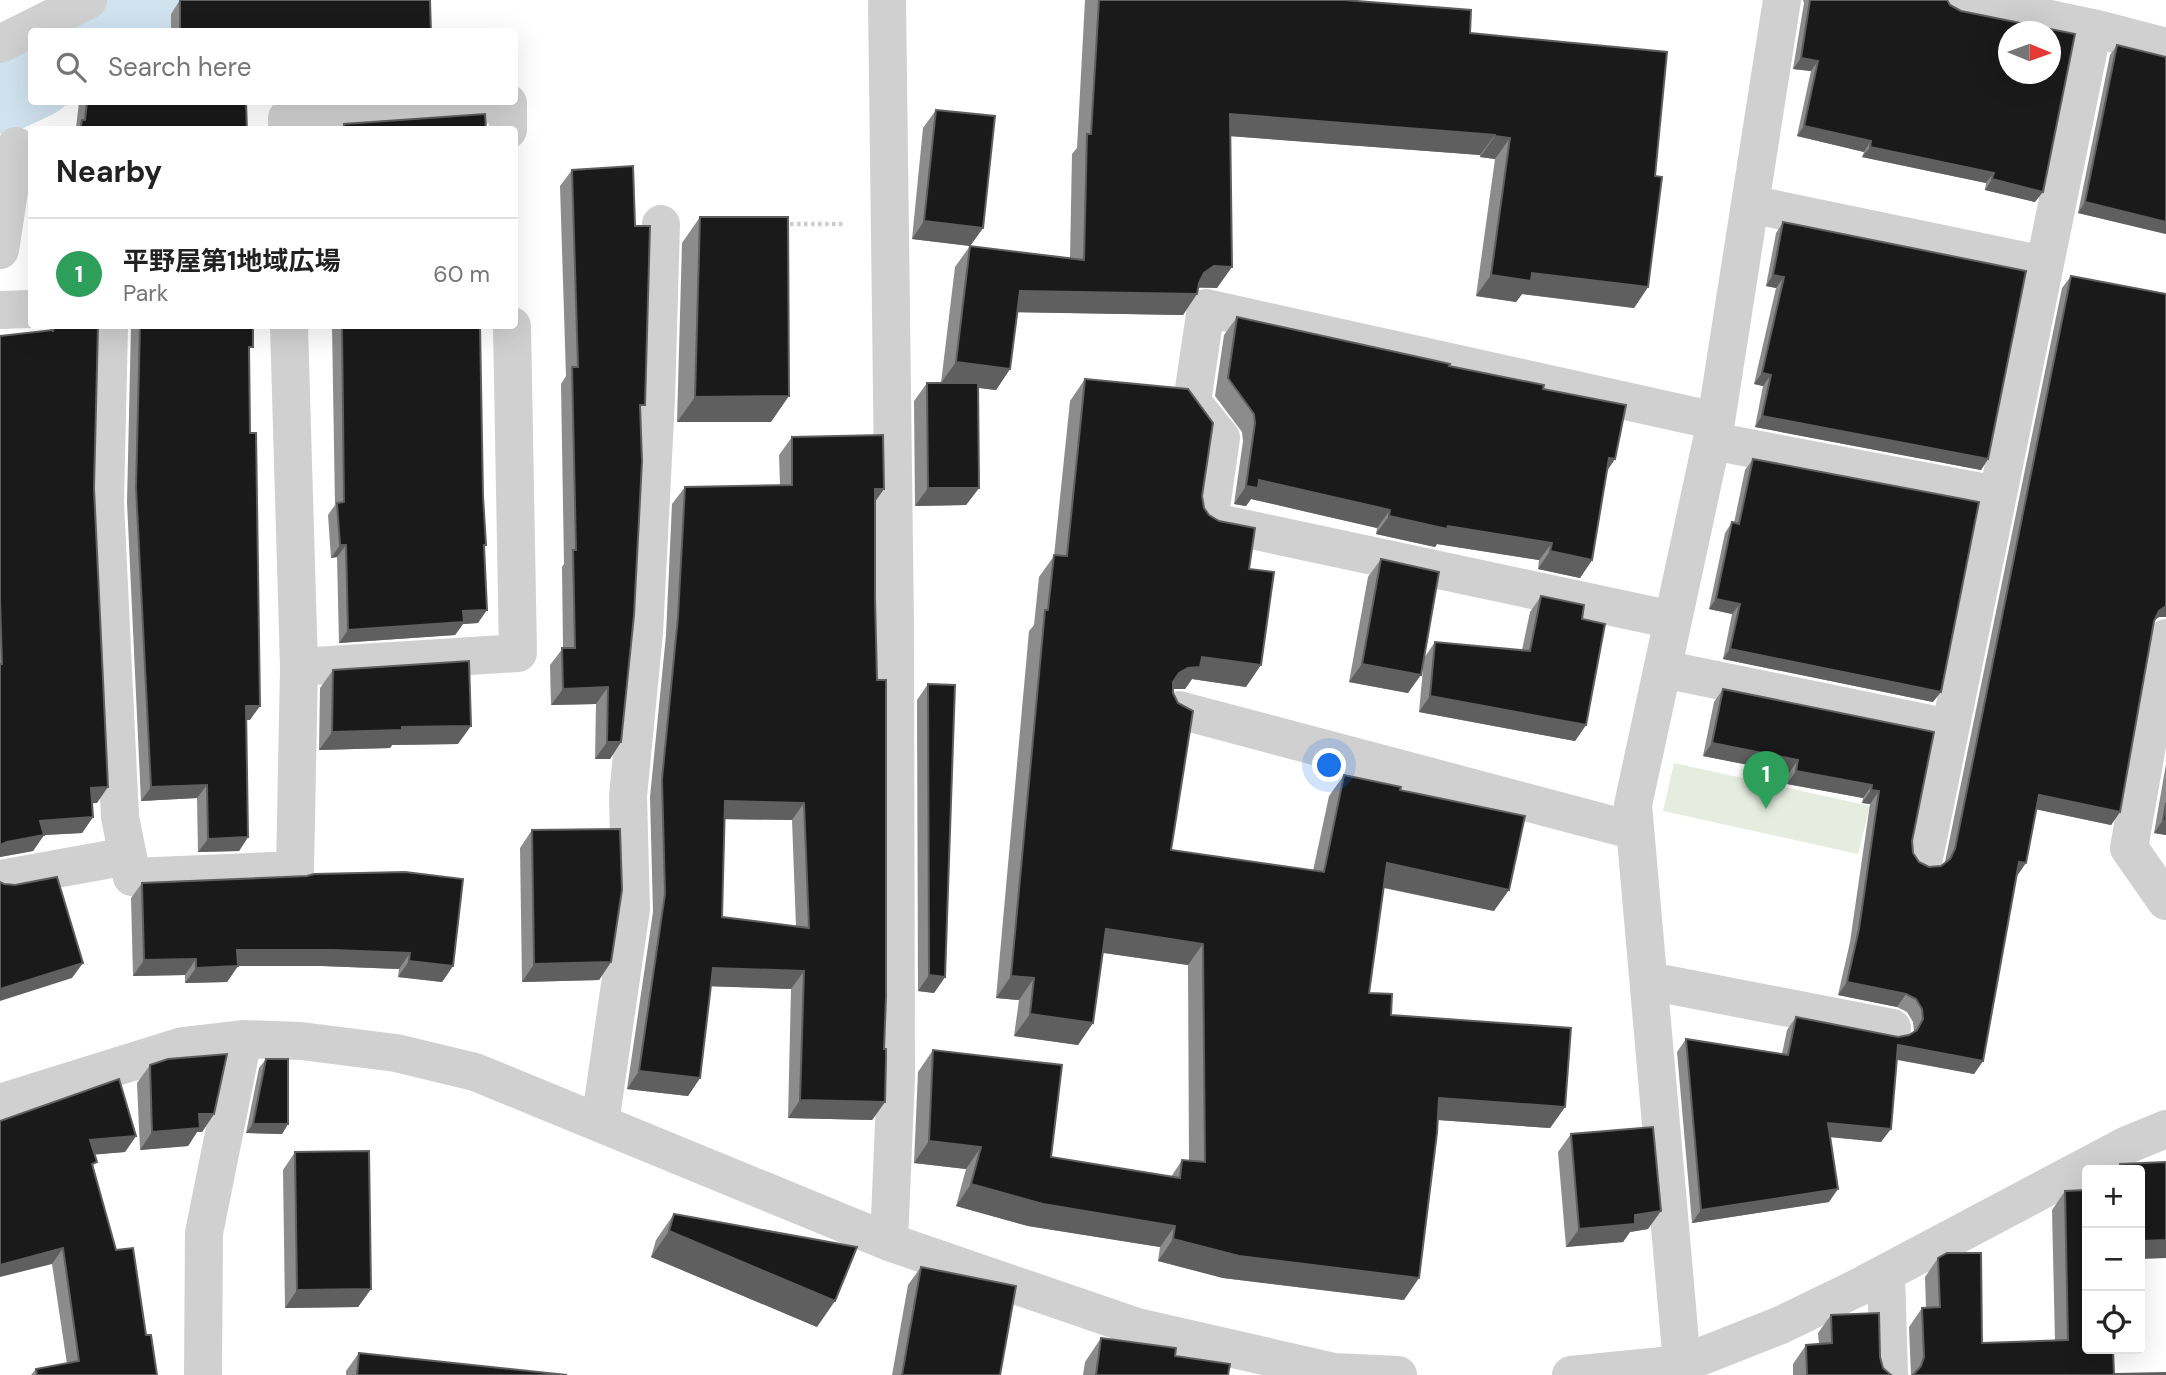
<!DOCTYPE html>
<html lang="en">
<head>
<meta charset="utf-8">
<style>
  :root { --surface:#fff; --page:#f6f6f6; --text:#222; --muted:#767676; --line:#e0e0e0; --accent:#db2777 }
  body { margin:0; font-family:"DM Sans","Noto Sans JP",sans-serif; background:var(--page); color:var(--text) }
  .controls { position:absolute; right:21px; bottom:21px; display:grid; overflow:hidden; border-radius:7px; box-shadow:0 7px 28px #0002 }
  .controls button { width:63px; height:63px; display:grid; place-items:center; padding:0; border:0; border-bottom:2px solid var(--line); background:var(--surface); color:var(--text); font:35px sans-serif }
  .compass { position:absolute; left:1998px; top:21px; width:63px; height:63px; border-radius:50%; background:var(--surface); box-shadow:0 7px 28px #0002; rotate:91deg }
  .you { position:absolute; left:1330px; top:766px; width:24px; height:24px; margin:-18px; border:5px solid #fff; border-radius:50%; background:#1a73e8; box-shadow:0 0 0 10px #1a73e833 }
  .badge { display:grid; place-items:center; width:46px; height:46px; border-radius:50%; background:var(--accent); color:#fff; font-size:23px; font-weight:700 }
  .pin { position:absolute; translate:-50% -58px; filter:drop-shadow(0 2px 4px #0008) }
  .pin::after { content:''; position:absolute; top:37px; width:24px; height:21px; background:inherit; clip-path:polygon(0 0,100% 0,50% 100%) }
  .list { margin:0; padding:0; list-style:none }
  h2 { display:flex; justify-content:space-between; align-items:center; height:91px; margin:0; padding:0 28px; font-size:30px }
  h2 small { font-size:23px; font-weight:400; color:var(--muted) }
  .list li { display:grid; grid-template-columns:46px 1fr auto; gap:21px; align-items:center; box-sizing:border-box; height:112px; padding:0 28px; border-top:2px solid var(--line) }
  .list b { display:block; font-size:26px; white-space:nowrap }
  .list p { margin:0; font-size:23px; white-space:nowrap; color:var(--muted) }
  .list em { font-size:23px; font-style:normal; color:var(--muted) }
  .icon { flex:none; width:38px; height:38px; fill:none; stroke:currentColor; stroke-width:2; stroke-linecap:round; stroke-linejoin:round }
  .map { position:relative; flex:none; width:2166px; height:1375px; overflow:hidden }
  .search { position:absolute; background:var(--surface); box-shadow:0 7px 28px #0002; left:28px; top:28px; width:490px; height:77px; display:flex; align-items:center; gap:18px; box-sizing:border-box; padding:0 24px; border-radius:7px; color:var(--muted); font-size:26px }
  .panel { position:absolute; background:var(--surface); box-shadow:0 7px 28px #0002; left:28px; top:126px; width:490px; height:203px; border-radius:7px }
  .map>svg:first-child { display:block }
  .green { fill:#e6ecdf }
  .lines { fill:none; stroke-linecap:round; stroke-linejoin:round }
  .river { stroke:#cfe2ee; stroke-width:96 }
  .path { stroke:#cdcdcd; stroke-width:4.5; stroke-dasharray:3.5 3.5; stroke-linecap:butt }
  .minor { stroke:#d0d0d0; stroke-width:38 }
  .wall { fill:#8c8c8c; fill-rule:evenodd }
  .shaded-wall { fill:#5f5f5f }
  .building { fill:#1a1a1a; stroke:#5f5f5f; stroke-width:2; fill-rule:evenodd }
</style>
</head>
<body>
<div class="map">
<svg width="2166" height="1375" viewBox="0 0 2166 1375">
  <rect width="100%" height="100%" fill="#fff"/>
  <path class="green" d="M1674,763l196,43 -12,48 -195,-43z"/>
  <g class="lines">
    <path class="river" d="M117,32l71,-32
      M0,86l32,-15"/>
    <path class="path" d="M783,224h62"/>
    <path class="minor" d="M887,0l8,627 1,449 -7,166
      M1958,0l135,28 73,19
      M0,44l88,-44
      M287,130v-12l221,-15v27
      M1750,204l294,61
      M0,250l16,-104
      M0,310l32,-1
      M109,326l-4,176 15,315 12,60 163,-7 4,-203 -10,-341
      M1712,441l285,54
      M1673,620l-464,-99 12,-83 -29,-36 14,-94 510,113
      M2166,638l-37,210 37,53
      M299,667l219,-14 -6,-327
      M1663,669l287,59
      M1179,710l456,121
      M1924,858l169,-830
      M0,879l128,-23
      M1649,981l243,47
      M0,1103l183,-57 60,-7 58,2 95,12 79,19 414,170 248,85 197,45 64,3
      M600,1123l31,-214 -3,-113 16,-163 12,-234 5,-175
      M1886,1273l3,102
      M1682,1364l-49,-559 83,-384 66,-421
      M203,1375l1,-142 39,-194
      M1571,1375l111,-11 99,-39 76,-37 270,-143 39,-16"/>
  </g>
  <path class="wall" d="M180,0l251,32h-260v-18z
    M1085,0h259l126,33 185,143 -7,111 -14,21 -112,-14 -6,8 -40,-6 19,-137 -15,-2v-2l-250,-19 -13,152h-19l-15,27 -166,-3 -7,57 -14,21 -18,-2 1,100 -13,17 -51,1 -1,-105 13,-18h18h-4l14,-116 15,-21 100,12 2,-104 5,-6z
    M1803,0h144l88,202 -50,-12 1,-7 -124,-26 2,-5 -67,-16 14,-65 -18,-2 11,-66z
    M2117,45l49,12v177l-88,-21 32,-158z
    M79,102h167l1,28h-172l1,-2z
    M936,110l47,118 -13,18 -58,-7 11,-111z
    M572,170l68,242 -19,330 -11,17h-15l1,-55 -45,1 -1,-40 13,-17 -1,-81 2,-3 -3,-180 5,-8 -6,-190z
    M700,217l71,205h-94l5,-179z
    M1783,222l205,237 -7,11 -226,-43 8,-41 -9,-2 22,-96 -10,-2 10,-53z
    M2071,276l95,18v323h-7l-5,4 -34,191 -9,13 -75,-16 -20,67 -33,185 -9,13 -77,-14 -16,82 -51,-5 -1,65 -137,21 -15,-171 9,-13 96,15 5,-24 9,-13 102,20 11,-2 5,-4 -1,-9 -6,-10 -10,-5 -59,-12 12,-53 20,-138 -8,-1 1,-5 -76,-14 2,-11 -86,-17 11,-54 9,-13 211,43 -22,109 1,12 6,9 10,5 12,-1 4,-4 117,-574z
    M1237,317l306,72 64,82 -15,89 -12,18 -42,-9 1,-9 -102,-16 -2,3 -59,-13 1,-6 -126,-29 -5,7 -12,-2 9,-63 -1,-9 -27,-36 9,-61z
    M52,326h46l-4,162 3,315h-5l1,14 -11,16 -38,2 -11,16 -33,6v-521l49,-5z
    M131,326h122l-4,28 1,366h-4l2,117 -9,14 -41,1 -1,-54 -56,3 -14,-299z
    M332,326h148l3,170 3,49 -2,4 -6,74 -15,1 -8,11 -116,8 -2,-86 -6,1 -3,-43 7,-10z
    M1085,379l117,117 2,12 45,61 -3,118 -54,-8 -7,10h-12l-2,161 142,21 16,-75 15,-21 56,15 94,121 -111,-23 -14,105 22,22 174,92 -15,21 -112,-8 -34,180 -181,-22 -65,-17 2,-14 -132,-21 -72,-20 10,-37 -52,-6 4,-91 15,-22 118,107 120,20 11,-17h7l-1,-195 -85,-12 -10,70 -15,22 -64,-9 5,-36 -23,-2 33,-367 5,-6 5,-48 15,-21 16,-155z
    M792,437l92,52 -9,12v97l10,504 -13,18 -84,-2 3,-129 -80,-3 -11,92 -12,18 -61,-7 26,-177 -3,-115 16,-162 6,-131 13,-17 95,-2 -1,-30zM725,819l67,1 4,107 -74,-10z
    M1753,459l180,243 -210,-43 9,-45 -23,-5 16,-76 7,-11 2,1 11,-53z
    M1381,559l43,99 11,-16 87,8 8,-38 11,-16 41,23 4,106 -11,16 -156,-29 5,-54 -16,35 -59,-11 19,-105z
    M333,670l125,74 -66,1 -2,3 -71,2 1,-62z
    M928,684l17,293 -11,16 -16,-2 -1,-291z
    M2166,764v71l-12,-2z
    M532,830l79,132 -12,18 -77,2 -2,-134z
    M307,876l146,90 -11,16 -44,-5 1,-8 -77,-3h-84l-11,16 -42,1v-8l-52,1 -2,-78 11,-15z
    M266,1059l22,65 -6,10 -36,-1 13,-65z
    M150,1065l64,49 -12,18h-5l-9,14 -48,4 -3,-67z
    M0,1121l136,15 -11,16 -30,2 -2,15 23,81 30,85 11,40h-126l5,-6 31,-5 -15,-100z
    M1571,1134l77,95 -18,3 -7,10 -57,5 -8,-95z
    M295,1152l76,137 -13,18 -73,1 -2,-138z
    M2065,1191l49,183 52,1h-255l-2,-48 13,-19h4l-1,-31 13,-19 44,85 73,-2 -3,-131z
    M674,1214l143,113 -166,-70 5,-17z
    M921,1267l79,108h-108l16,-90z
    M1831,1315l49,42 3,11 8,7h-98v-11l13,-19 13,-1 -1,-11z
    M1101,1338l74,18 53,19h-145l2,-13z
    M359,1353l208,22h-221v-4z"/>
  <path class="shaded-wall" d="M1801,58l17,3 -7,10 -18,-2z
    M1230,114l265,21 -15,20 -265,-20z
    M1804,126l67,15 -7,11 -67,-16z
    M1495,136l15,2 -15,21 -15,-2z
    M1870,147l124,26 -8,10 -124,-26z
    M1992,179l51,13 -8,10 -50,-12z
    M2085,202l81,20v12l-88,-21z
    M924,221l59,7 -13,18 -58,-7z
    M1214,266l18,1 -15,21 -17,-1 -10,7 14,-21z
    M1532,273l116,14 -14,21 -112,-14 -6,8 -40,-6 15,-21z
    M1773,275l11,2 -8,11 -10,-2z
    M1020,291l177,3 -14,21 -178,-3z
    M956,362l54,7 -14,21 -55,-7z
    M1762,373l9,2 -8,11 -9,-2z
    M789,396l-18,26h-94l18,-25z
    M1762,416l226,43 -7,11 -226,-43z
    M1609,458l6,1 -12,18z
    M1259,480l131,30 -13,18 -126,-29 -5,7 -12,-2 12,-18z
    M928,488h51l-13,17 -51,1z
    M875,489h9l-12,17z
    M1389,516l163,27 -13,17 -102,-16 -2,3 -59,-13z
    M340,545h6l-9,12 -6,1z
    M1550,551l42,9 -12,18 -42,-9z
    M1716,599l24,5 -8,10 -23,-5z
    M2166,606v11h-7l-9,6 9,-12z
    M487,610l-9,13 -15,1 -8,11 -116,8 9,-13 115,-19z
    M1730,649l211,43 -8,10 -210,-43z
    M1202,657l59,8 -15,22 -54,-8 -7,10h-12l-9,5 15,-21z
    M1362,664l59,11 -13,18 -59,-11z
    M608,687l-12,17 -45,1 12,-16z
    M1430,696l156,29 -11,16 -156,-29z
    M246,706h14l-10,14h-14z
    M471,726l-13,18 -66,1 -2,3 -71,2 13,-18 70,-5z
    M607,742h14l-11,17h-15z
    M1712,743l86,17 -9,13 -86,-17z
    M1796,771l76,14 -9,13 -76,-14z
    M207,785l-10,13 -56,3 10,-14z
    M108,787l-11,16 -17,1 11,-16z
    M1871,790l8,1 -9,13 -8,-1z
    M2039,795l81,17 -9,13 -81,-17z
    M725,801l79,2 -12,17 -79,-1z
    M93,817l-11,16 -38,2 -11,16 -33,6v-12l40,-24z
    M2163,820l3,1v14l-12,-2z
    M248,837l-9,14 -41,1 10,-13z
    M2019,862l7,1 -9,13 -7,-1z
    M1387,863l122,27 -15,21 -122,-26z
    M1106,929l97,15 -15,21 -97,-14z
    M237,950h96l77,3 -11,16 -77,-3h-96z
    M196,959l-11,16 -52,1 11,-16z
    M409,961l44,5 -11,16 -44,-5z
    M611,962l-12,18 -77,2 12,-18z
    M83,963l-11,15 -72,23v-12z
    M238,966l-11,16 -42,1 11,-15z
    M713,968l91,3 -13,18 -90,-3z
    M929,975l16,2 -11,16 -16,-2z
    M1011,976l23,2 -15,22 -23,-2z
    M1847,982l59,12 -9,13 -59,-12z
    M1030,1014l63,9 -15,22 -64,-9z
    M1898,1045l85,16 -9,13 -85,-16z
    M639,1071l61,7 -12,18 -61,-7z
    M1439,1098l126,9 -15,21 -126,-9z
    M800,1100l85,2 -13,18 -84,-2z
    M199,1114h15l-12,18h-5l-9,14 -48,4 12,-18z
    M1828,1123l63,6 -10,13 -62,-6z
    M253,1124h35l-6,10 -36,-1z
    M136,1136l-11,16 -46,4 11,-16z
    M929,1141l52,6 -15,22 -52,-6z
    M971,1184l204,42 -15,21 -132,-21 -72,-20z
    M1838,1189l-9,13 -137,21 9,-13z
    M1661,1211l-13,18 -18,3 -7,10 -57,5 13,-18 56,-14z
    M669,1231l166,70 -18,26 -166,-70z
    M1173,1239l246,39 -15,22 -181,-22 -65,-17z
    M2166,1240v18l-26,1v-18z
    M63,1248l-11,16 -52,13v-12z
    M371,1289l-13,18 -73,1 12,-18z"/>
  <path class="building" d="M180,0h250l1,32h-251z
    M1099,0h245l127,10 -1,23 197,19 -12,124 7,1 -14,110 -116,-14 -1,8 -40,-6 19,-137 -15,-2v-1l-265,-21 2,153 -18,-1 -10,7 -5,10 -2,11 -177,-3 -10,78 -54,-7 14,-116 114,14 3,-126h4z
    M1810,0h137l3,5 11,6 114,23 -32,158 -51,-13 2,-6 -124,-26 1,-6 -67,-15 14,-65 -17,-3zM2008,32h42v42h-42z
    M2117,45l49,12v165l-81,-20z
    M87,102h159l1,28h-167l2,-10h3z
    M936,110l59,6 -12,112 -59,-7z
    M485,114l1,16h-142v-6z
    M633,166l2,60h15l-5,179h-5l2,56 -8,154 -13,127h-14l1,-55 -45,2 -1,-41h13l-2,-98h3l-4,-183h6l-6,-197z
    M700,217h88l1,179 -94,1z
    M1783,222l243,49 -38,188 -226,-43 9,-41 -9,-2 22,-96 -11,-2z
    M2071,276l95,18v312l-7,5 -5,10 -34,191 -81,-17 -13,68 -7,-1 -36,199 -85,-16 -7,84 -63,-6 10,66 -137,21 -15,-171 102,16 8,-38 102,20 11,-2 8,-5 6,-11 -1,-10 -6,-10 -10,-5 -59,-12 12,-53 20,-138 -8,-1 1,-5 -76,-14 2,-11 -86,-17 11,-54 211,43 -22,109 1,12 6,9 10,5 12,-1 9,-7 5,-10z
    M1237,317l213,47 -1,2 95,19 -1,4 83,16 -11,54 -6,-1 -17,102 -42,-9 2,-8 -104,-17 -1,3 -58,-13 1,-6 -131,-30 -1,8 -12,-2 9,-63 -1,-9 -26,-36z
    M54,326h44l-4,162 14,299 -17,1 2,29 -53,4 4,14 -37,7 -7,3v-181h2l-2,-64v-264l53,-6v2z
    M140,326h113v21h-4l1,86h6l4,273h-14l2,131 -40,2 -1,-54 -56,2 -15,-299z
    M342,326h138l3,170 3,49h-2l3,65 -24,1 1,11 -116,8 -2,-85h-6l-3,-42 7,-1z
    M1085,379l103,10 25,34 -11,73 2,12 5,7 10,6 36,7 -6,41 25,3 -13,93 -59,-8 -2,10 -12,1 -9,5 -6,9v11l5,10 15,8 -22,139 153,22 20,-97 57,12 -1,3 125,26 -16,74 -122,-27 -18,130 23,1 -1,21 180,13 -6,79 -126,-9 -2,35 -18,145 -180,-22 -66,-17 2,-13 -132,-22 -72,-20 10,-37 -52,-6 4,-91 129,15 -11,92 129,21 2,-18 23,2 -2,-218 -97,-15 -13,94 -63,-9 4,-36 -23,-2 34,-366h3l6,-55 13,1z
    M927,383h51l1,105h-51z
    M883,435l1,54h-9v109l2,82h9v317l-2,52h2v9l-1,44 -85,-2 4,-129 -91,-3 -13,110 -61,-7 26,-177 -3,-115 16,-162 7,-130 107,-2v-48zM725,801l79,2 5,125 -87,-11z
    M1753,459l226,43 -38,190 -211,-43 10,-45 -24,-5 16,-77 7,2z
    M1381,559l58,13 -18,103 -59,-11z
    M1541,596l43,9 -2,14 23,5 -19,101 -156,-29 5,-54 95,9z
    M469,661l2,65 -69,1v3l-70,2 1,-62z
    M928,684l27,1 -10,292 -16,-2z
    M2166,803v18l-3,-1z
    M620,829l2,61 -11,72 -77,2 -2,-134z
    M405,872l58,7 -10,87 -44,-5 1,-8 -77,-3h-96l1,16 -42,2v-9l-52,1 -2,-77 165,-7 7,-2z
    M57,877l26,86 -83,26v-107l4,2 11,1z
    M227,1054l-13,60h-15l1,14 -48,4 -2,-67 18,-6z
    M266,1059h22v65h-35z
    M119,1079l17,57 -46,4 7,22 -5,2 24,86 17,-2 13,87h5l6,40h-120l-1,-6 43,-8 -16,-113 -63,17v-144z
    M1653,1127l8,84 -26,4v9l-56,5 -8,-95z
    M369,1151l2,138 -74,1 -2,-138z
    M2166,1162v78l-26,1v-71h-20v-6z
    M2087,1190v159h26l1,25 52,-1v2h-253l8,-9 3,-9 -2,-49 18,-1 -2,-49 9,-5h34l1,90 86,-3 -3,-149z
    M674,1214l183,33 -22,54 -166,-70z
    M921,1267l95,19 -16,89h-98z
    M1879,1313l1,44 3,11 8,7h-84l-1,-30 26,-2 -1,-28z
    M1101,1338l75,10 -1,8 55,8 -2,11h-132z
    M359,1353l208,22h-210z"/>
</svg>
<div class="controls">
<button>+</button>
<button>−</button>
<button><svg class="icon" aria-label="locate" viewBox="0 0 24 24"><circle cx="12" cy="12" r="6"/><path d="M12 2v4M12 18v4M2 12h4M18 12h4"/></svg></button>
</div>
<svg class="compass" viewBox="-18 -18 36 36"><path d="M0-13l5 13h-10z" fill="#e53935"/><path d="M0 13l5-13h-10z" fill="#767676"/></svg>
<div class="you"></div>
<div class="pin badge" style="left:1766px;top:809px;background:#2e9e5b">1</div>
<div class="search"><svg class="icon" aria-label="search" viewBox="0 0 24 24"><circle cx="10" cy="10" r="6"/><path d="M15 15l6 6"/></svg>Search here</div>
<section class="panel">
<h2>Nearby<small></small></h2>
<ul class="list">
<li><span class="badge" style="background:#2e9e5b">1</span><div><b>平野屋第1地域広場</b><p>Park</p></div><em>60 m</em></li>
</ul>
</section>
</div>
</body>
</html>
